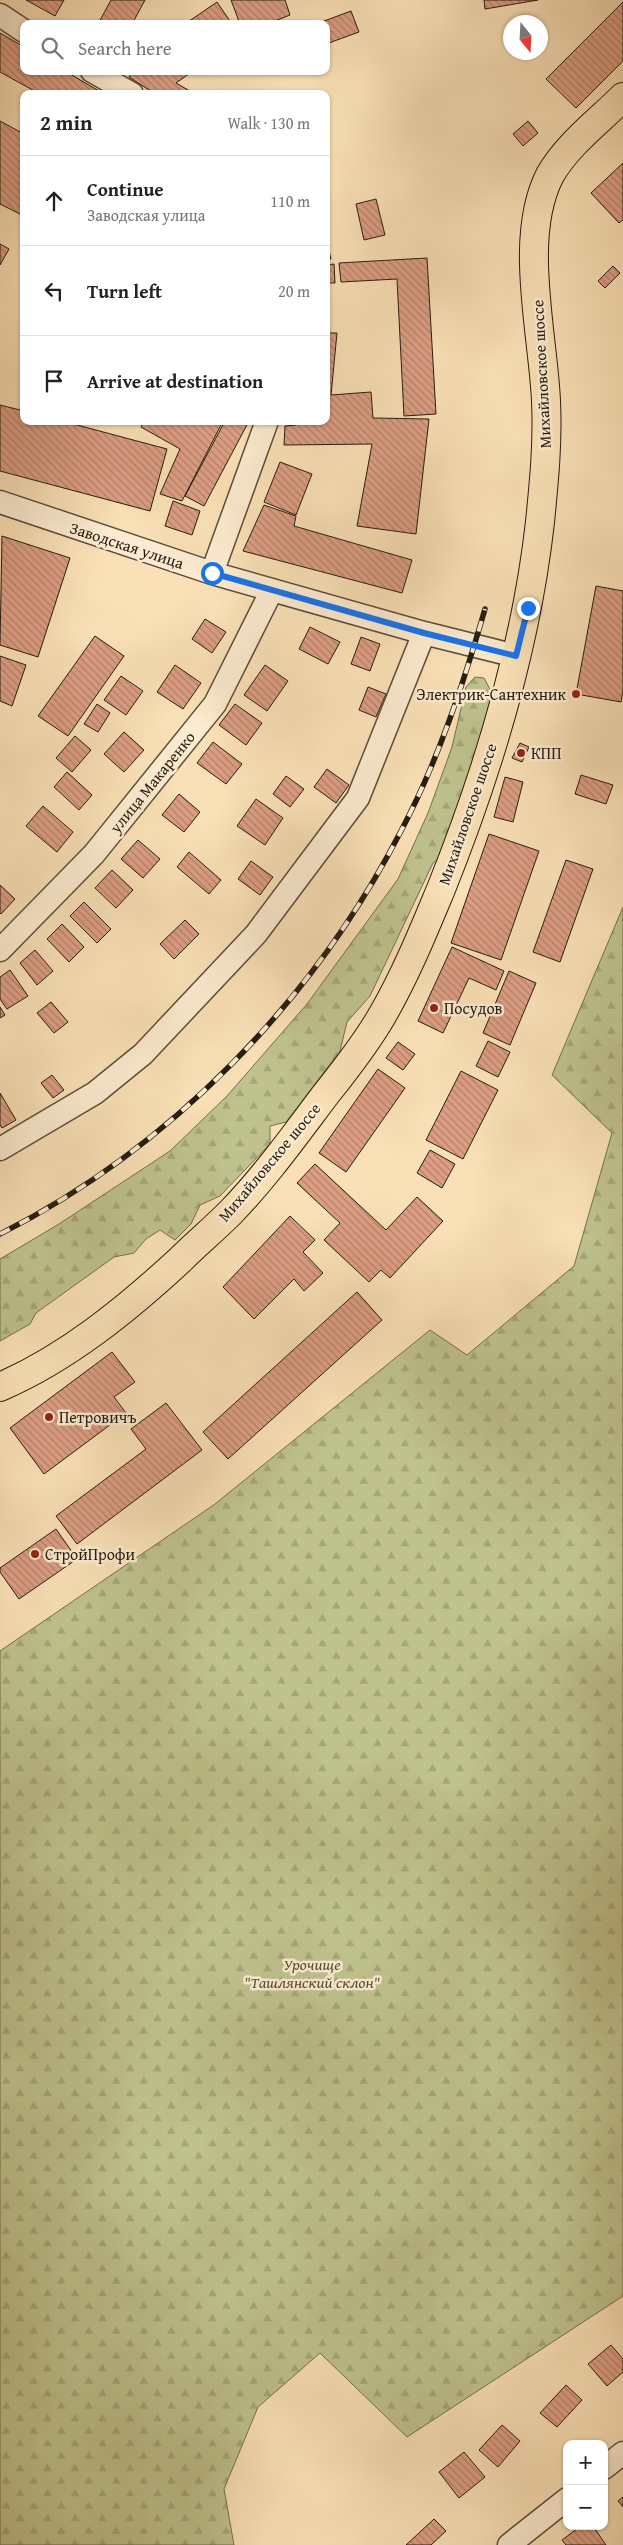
<!DOCTYPE html>
<html lang="en">
<head>
<meta charset="utf-8">
<style>
  :root { --surface:#fff; --page:#f6f6f6; --text:#222; --muted:#767676; --line:#e0e0e0 }
  body { margin:0; font-family:"Gentium Book Plus",serif; background:var(--page); color:var(--text) }
  .controls { position:absolute; right:15px; bottom:15px; display:grid; overflow:hidden; border-radius:10px; box-shadow:0 1px 4px #0004 }
  .controls button { width:45px; height:45px; display:grid; place-items:center; padding:0; border:0; border-bottom:1px solid var(--line); background:var(--surface); color:var(--text); font:25px sans-serif }
  .compass { position:absolute; left:503px; top:15px; width:45px; height:45px; border-radius:50%; background:var(--surface); box-shadow:0 1px 4px #0004; rotate:162deg }
  .stop { position:absolute; width:15px; height:15px; margin:-11px; border:4px solid #1a73e8; border-radius:50%; background:#fff }
  .stop.end { background:#1a73e8; border-color:#fff; box-shadow:0 1px 5px #0008 }
  .list { margin:0; padding:0; list-style:none }
  h2 { display:flex; justify-content:space-between; align-items:center; height:65px; margin:0; padding:0 20px; font-size:21px }
  h2 small { font-size:16px; font-weight:400; color:var(--muted) }
  .list li { display:grid; grid-template-columns:32px 1fr auto; gap:15px; align-items:center; box-sizing:border-box; height:90px; padding:0 20px; border-top:1px solid var(--line) }
  .list b { display:block; font-size:19px; white-space:nowrap }
  .list p { margin:0; font-size:16px; white-space:nowrap; color:var(--muted) }
  .list em { font-size:16px; font-style:normal; color:var(--muted) }
  .icon { flex:none; width:28px; height:28px; fill:none; stroke:currentColor; stroke-width:2; stroke-linecap:round; stroke-linejoin:round }
  .map { position:relative; flex:none; width:623px; height:2545px; overflow:hidden }
  .search { position:absolute; background:var(--surface); box-shadow:0 1px 4px #0004; left:20px; top:20px; width:310px; height:55px; display:flex; align-items:center; gap:12px; box-sizing:border-box; padding:0 18px; border-radius:10px; color:var(--muted); font-size:19px }
  .panel { position:absolute; background:var(--surface); box-shadow:0 1px 4px #0004; left:20px; top:90px; width:310px; height:335px; border-radius:10px }
  .map>svg:first-child { display:block }
  .forest { fill:url(#forest-firs); stroke:#726f4e }
  .building { fill:url(#building-back-hatch); stroke:#251c10 }
  .lines { fill:none; stroke-linecap:round; stroke-linejoin:round }
  .minor-casing { stroke:#5a4d3a; stroke-width:25 }
  .major-casing { stroke:#251c10; stroke-width:30 }
  .minor { stroke:#fcebd0; stroke-width:22 }
  .major { stroke:#fae0b6; stroke-width:28 }
  .rail-casing { stroke:#251c10; stroke-width:5.5 }
  .rail { stroke:#fcebd0; stroke-width:4; stroke-dasharray:11; stroke-linecap:butt }
  .route { stroke:#1a73e8; stroke-width:6 }
  .poi-dot { fill:#8f2418; stroke:#fcebd0; stroke-width:2 }
  .labels { text-anchor:middle; dominant-baseline:central; stroke-width:5; stroke-linejoin:round; paint-order:stroke }
  .street-label { font-size:16px; fill:#251c10; stroke:#fcebd0 }
  .poi-label { font-size:16px; fill:#251c10; stroke:#fcebd0; text-anchor:start }
  .park-label { font-size:16px; font-style:italic; fill:#534e36; stroke:#fcebd0 }
</style>
</head>
<body>
<div class="map">
<svg width="623" height="2545" viewBox="0 0 623 2545">
  <defs>
    <pattern id="forest-firs" width="22" height="20" patternUnits="userSpaceOnUse" patternTransform="scale(1.25)"><rect width="22" height="20" fill="#bfc28d"/><path d="M5 1l3.5 6h-7zM16 11l3.5 6h-7z" fill="#a4a679"/></pattern>
    <pattern id="building-back-hatch" width="6" height="6" patternUnits="userSpaceOnUse" patternTransform="scale(1.25)"><rect width="6" height="6" fill="#dd9e84"/><path d="M-1 5l2 2M0 0l6 6M5-1l2 2" fill="none" stroke="#b3806b"/></pattern>
  </defs>
  <rect width="100%" height="100%" fill="#fae0b6"/>
  <filter id="stains"><feTurbulence type="fractalNoise" baseFrequency=".004" numOctaves="4"/><feColorMatrix values="0 0 0 0 .2 0 0 0 0 .09 0 0 0 0 .02 0 0 0 .5 -.17"/></filter>
  <radialGradient id="worn" r=".72"><stop offset=".6" stop-color="#630" stop-opacity="0"/><stop offset="1" stop-color="#630" stop-opacity=".3"/></radialGradient>
  <path class="forest" d="M475,677l9,1 9,17 -19,70 -30,90 -11,8 -63,133 -23,26 -7,29 -54,71 -16,4v18l-50,52 -20,9 -9,19 -16,16 -15,-10 -14,9 -12,14 -20,4 -78,56 -6,11 -30,17v-82l59,-35 111,-73 57,-55 80,-92 91,-125 30,-66 24,-66 14,-60z
    M623,907v1389l-216,141 -87,-84 -62,54 -34,82 10,56h-234v-894l215,-147 215,-174 37,25 107,-89 38,-133 -60,-58z"/>
  <path class="building" d="M26,0h38l-9,16z
    M111,0h34l-13,24h-34z
    M231,0h54l5,15 -23,9h-27z
    M484,0h54l-53,9z
    M217,2l15,22h-47z
    M623,2v59l-47,47 -30,-29z
    M351,11l8,21 -33,12v-20h-10z
    M0,33l24,14v24h41l39,23h-64l-40,-22z
    M133,71h60l-17,12 19,11h-40l-26,-17z
    M0,121l24,13v82l-24,-12z
    M528,121l10,12 -15,13 -10,-12z
    M623,163v57l-4,3 -28,-30z
    M376,199l9,36 -21,5 -8,-36z
    M326,238l5,21 -5,1z
    M0,244l9,5 -9,16z
    M427,258l9,156 -32,2 -7,-137 -56,3 -2,-19z
    M334,264l1,19h-7v4h-2v-22z
    M613,266l7,7 -15,15 -7,-7z
    M326,333h11l-6,62 40,-3 2,26 56,1 -13,115 -59,-8 15,-82 -88,1 1,-19 11,-1 1,-4h29z
    M0,405l24,6v10h38l105,28 -17,62 -150,-40z
    M144,421h79l-41,80 -22,-7 20,-45 -39,-22z
    M225,421h24l-45,85 -19,-10z
    M280,462l32,12 -16,41 -32,-13z
    M173,501l27,10 -8,24 -27,-9z
    M264,505l32,11 -2,10 118,34 -10,33 -159,-42z
    M2,536l68,22 -32,99 -38,-12z
    M596,586l27,5v99l-2,12 -45,-8z
    M205,619l21,13 -14,21 -20,-14z
    M310,627l30,15 -12,22 -29,-15z
    M95,636l29,20 -56,80 -30,-20z
    M361,637l19,7 -10,27 -19,-7z
    M0,656l26,9 -14,41 -12,-5z
    M175,665l26,18 -18,26 -26,-17z
    M265,665l23,16 -21,30 -23,-16z
    M121,676l22,15 -17,24 -22,-15z
    M368,687l18,7 -10,23 -17,-7z
    M97,704l13,9 -12,19 -14,-8z
    M235,704l27,19 -16,22 -27,-20z
    M124,732l20,18 -20,22 -20,-18z
    M75,736l16,14 -19,22 -16,-14z
    M213,742l29,22 -16,20 -29,-21z
    M520,743l9,4 -7,15 -10,-4z
    M327,769l22,16 -13,18 -22,-16z
    M67,772l25,23 -13,15 -25,-23z
    M581,775l32,10 -7,19 -31,-10z
    M286,776l18,13 -14,18 -17,-13z
    M505,777l18,5 -10,40 -19,-5z
    M179,794l21,18 -16,20 -22,-17z
    M256,799l27,19 -18,27 -28,-19z
    M43,806l30,26 -16,20 -31,-26z
    M489,834l50,17 -38,109 -50,-17z
    M138,840l22,19 -17,19 -22,-19z
    M189,852l32,28 -12,14 -32,-27z
    M566,860l27,9 -33,93 -27,-10z
    M251,861l22,16 -13,18 -22,-16z
    M112,870l21,20 -17,18 -21,-20z
    M0,885l15,14 -14,15 -1,-1z
    M84,902l27,27 -14,14 -27,-27z
    M185,920l14,14 -25,25 -14,-15z
    M62,924l22,23 -15,15 -22,-23z
    M452,947l52,24 -8,19 -27,-12 -26,55 -25,-12z
    M35,950l18,21 -16,14 -17,-22z
    M10,970l18,26 -21,13 -7,-10v-22z
    M509,971l27,12 -26,62 -27,-12z
    M51,1002l17,20 -14,11 -17,-20z
    M0,1007l5,8 -5,3z
    M488,1041l22,11 -12,25 -22,-11z
    M398,1042l17,12 -12,16 -17,-12z
    M378,1069l27,19 -59,84 -27,-19z
    M461,1071l37,19 -35,69 -37,-19z
    M52,1075l12,15 -11,8 -12,-15z
    M0,1093l16,27 -14,8 -2,-3z
    M430,1150l25,14 -13,24 -25,-15z
    M315,1164l71,66 31,-33 26,24 -53,57 -9,-8 -12,12 -45,-42 16,-17 -43,-40z
    M290,1216l25,24 -12,12 20,21 -19,18 -10,-12 -40,40 -31,-32z
    M357,1292l25,28 -154,139 -25,-27z
    M112,1352l23,30 -21,15 12,16 -82,61 -34,-46z
    M166,1403l36,47 -125,94 -21,-28 90,-67 -15,-20z
    M56,1529l21,30 -58,40 -19,-27v-4z
    M611,2345l12,14v13l-16,14 -19,-22z
    M566,2385l16,15 -25,27 -17,-14z
    M502,2425l18,16 -22,26 -19,-17z
    M464,2452l21,25 -26,21 -20,-26z
    M623,2497v10l-5,-6z
    M434,2519l12,12 -15,14h-25z
    M581,2526h12l13,19h-40l-4,-5z"/>
  <g class="lines">
    <defs>
      <path id="minor" d="M0,15l24,16
        M92,71l40,23
        M0,502l212,71 212,60 92,23
        M212,573l55,-152
        M0,950l94,-96 121,-150 57,-114
        M0,1149l95,-56 48,-39 113,-120 102,-136 66,-165
        M604,2468l19,-15
        M509,2545l58,-46"/>
      <path id="major" d="M0,1387c67,-29 127,-78 180,-127 16,-16 34,-31 50,-47 35,-36 65,-78 96,-119 20,-25 41,-52 57,-80 23,-40 40,-82 58,-125 47,-117 85,-241 99,-367 4,-40 8,-80 6,-121 -3,-68 -28,-164 4,-226 17,-30 49,-54 73,-78"/>
    </defs>
    <use href="#minor" class="minor-casing"/>
    <use href="#major" class="major-casing"/>
    <use href="#minor" class="minor"/>
    <use href="#major" class="major"/>
    <defs>
      <path id="rail" d="M0,1234c171,-86 314,-234 401,-403 37,-70 62,-146 84,-222"/>
    </defs>
    <use href="#rail" class="rail-casing"/>
    <use href="#rail" class="rail"/>
  </g>
  <g class="lines">
    <path class="route" d="M212,573l212,60 92,23 12,-48"/>
  </g>
  <g class="poi-dot">
    <circle cx="576" cy="694" r="5"/>
    <circle cx="521" cy="753" r="5"/>
    <circle cx="434" cy="1008" r="5"/>
    <circle cx="49" cy="1417" r="5"/>
    <circle cx="35" cy="1554" r="5"/>
  </g>
  <g class="labels">
    <g class="street-label">
      <text transform="translate(541 374) rotate(-93)">Михайловское шоссе</text>
      <text transform="translate(127 545) rotate(18)">Заводская улица</text>
      <text transform="translate(152 782) rotate(-51)">улица Макаренко</text>
      <text transform="translate(467 814) rotate(-71)">Михайловское шоссе</text>
      <text transform="translate(269 1162) rotate(-50)">Михайловское шоссе</text>
    </g>
    <g class="poi-label">
      <text x="566" y="694" text-anchor="end">Электрик-Сантехник</text>
      <text x="531" y="753">КПП</text>
      <text x="444" y="1008">Посудов</text>
      <text x="59" y="1417">Петровичъ</text>
      <text x="45" y="1554">СтройПрофи</text>
    </g>
    <g class="park-label">
      <text x="312" y="1964">Урочище<tspan x="312" dy="18">"Ташлянский склон"</tspan></text>
    </g>
  </g>
  <rect width="100%" height="100%" filter="url(#stains)"/>
  <rect width="100%" height="100%" fill="url(#worn)"/>
</svg>
<div class="controls">
<button>+</button>
<button>−</button>
</div>
<svg class="compass" viewBox="-18 -18 36 36"><path d="M0-13l5 13h-10z" fill="#e53935"/><path d="M0 13l5-13h-10z" fill="#767676"/></svg>
<div class="stop" style="left:212px;top:573px"></div>
<div class="stop end" style="left:528px;top:608px"></div>
<div class="search"><svg class="icon" aria-label="search" viewBox="0 0 24 24"><circle cx="10" cy="10" r="6"/><path d="M15 15l6 6"/></svg>Search here</div>
<section class="panel">
<h2>2 min<small>Walk · 130 m</small></h2>
<ul class="list">
<li><svg class="icon" aria-label="ahead" viewBox="0 0 24 24"><path d="M12 20V5M6 11l6-6 6 6"/></svg><div><b>Continue</b><p>Заводская улица</p></div><em>110 m</em></li>
<li><svg class="icon" aria-label="left" viewBox="0 0 24 24"><path d="M17 20v-9H6M10 6l-5 5 5 5"/></svg><div><b>Turn left</b></div><em>20 m</em></li>
<li><svg class="icon" aria-label="arrive" viewBox="0 0 24 24"><path d="M6 21V4h12l-3 4 3 4H6"/></svg><div><b>Arrive at destination</b></div></li>
</ul>
</section>
</div>
</body>
</html>
